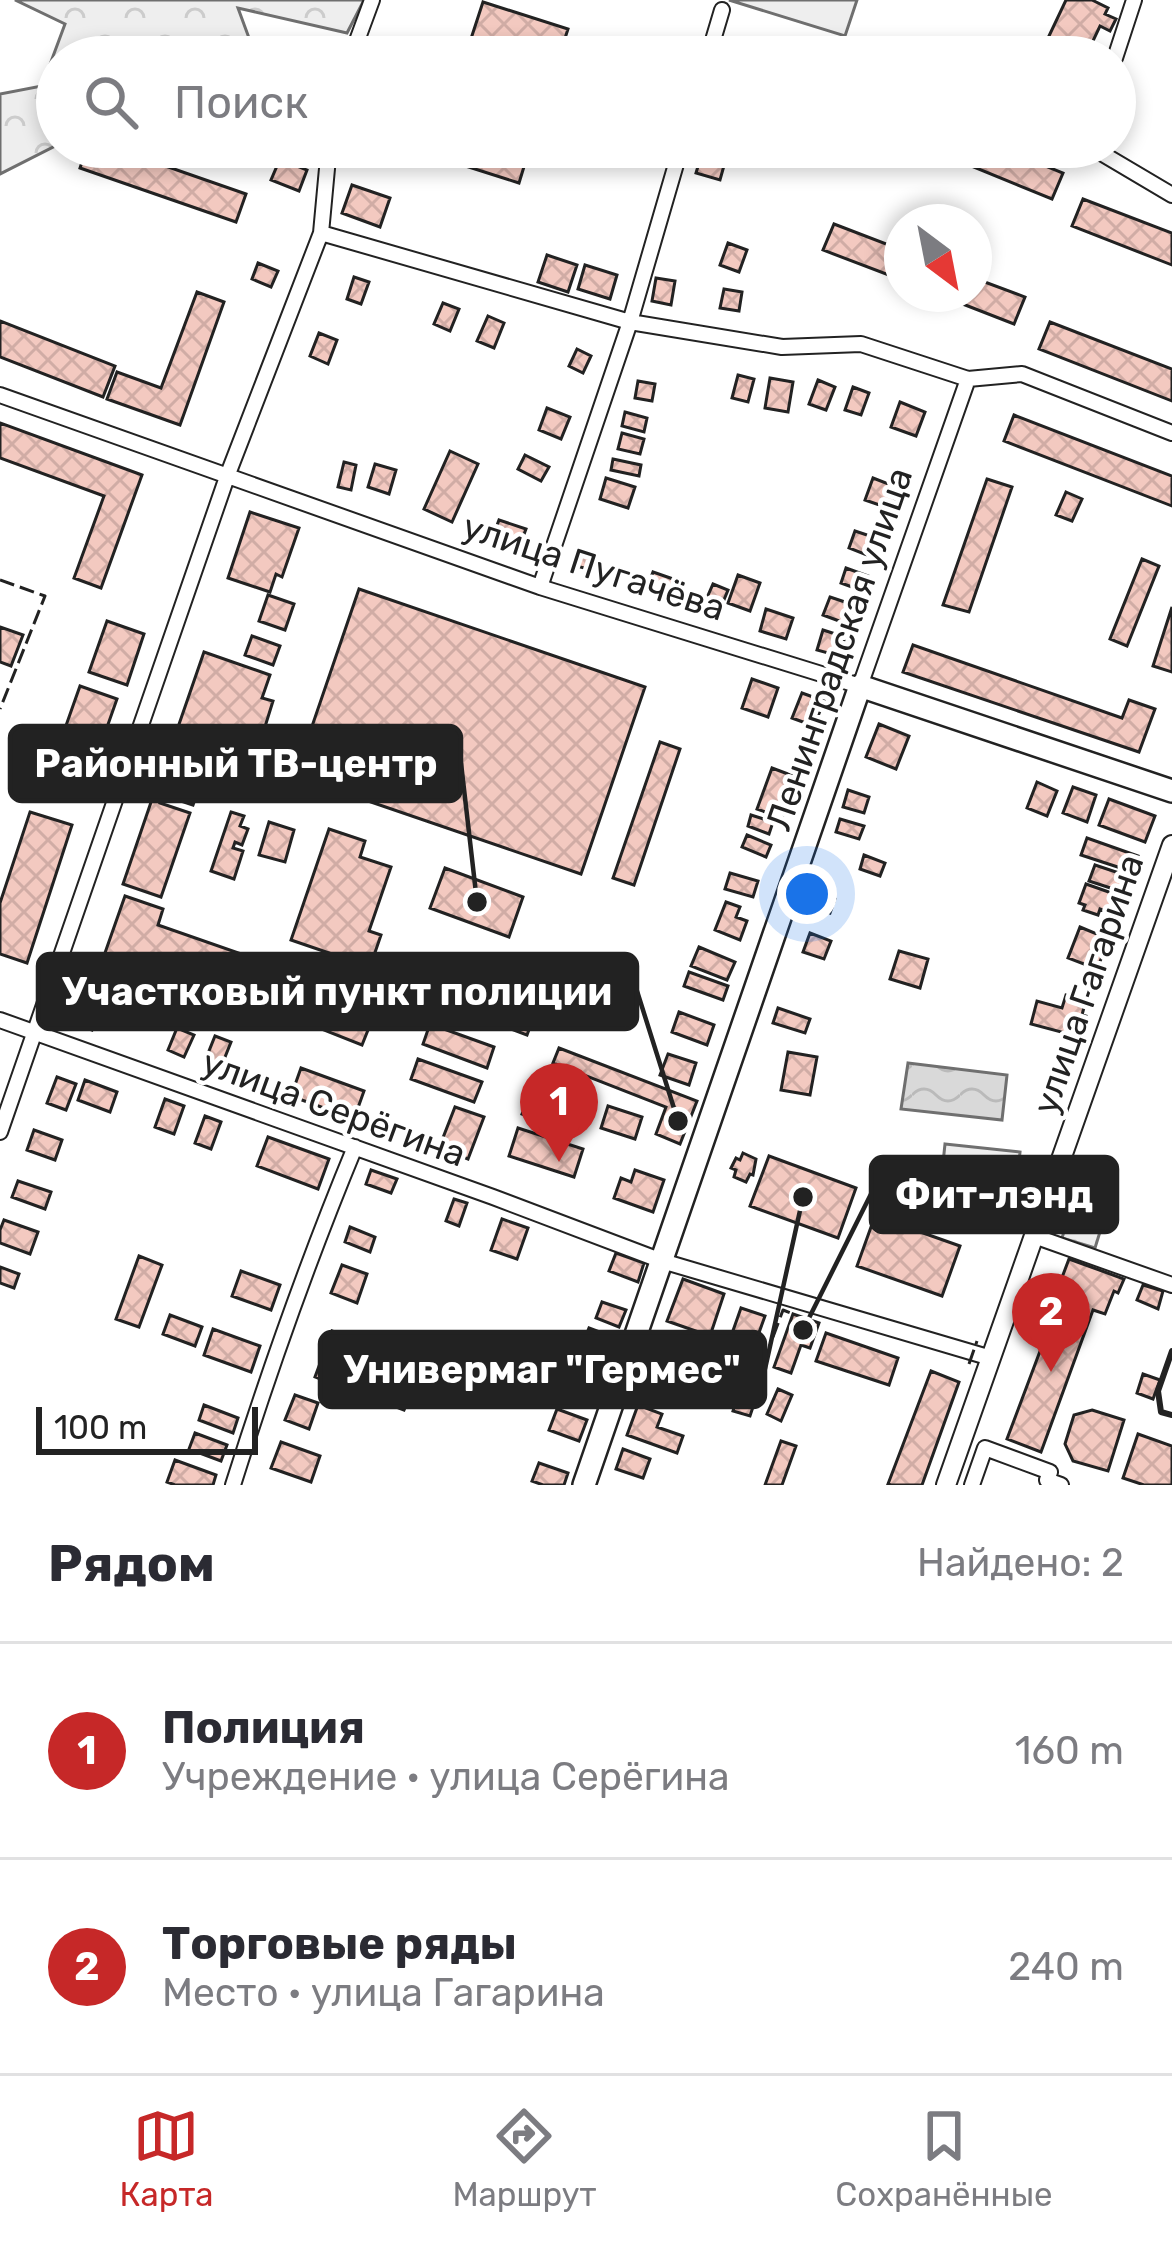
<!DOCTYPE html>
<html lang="ru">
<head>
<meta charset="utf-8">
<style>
  :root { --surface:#fff; --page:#f2f2f3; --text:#2b2b33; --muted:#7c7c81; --line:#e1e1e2; --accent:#c62828 }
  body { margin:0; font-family:Rubik,sans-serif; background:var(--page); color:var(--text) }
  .compass { position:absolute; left:884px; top:204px; width:108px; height:108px; border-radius:50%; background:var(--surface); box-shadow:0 6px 18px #0003; rotate:148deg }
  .scale { position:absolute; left:36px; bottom:30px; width:222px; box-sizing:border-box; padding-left:12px; border:6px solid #222; border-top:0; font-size:33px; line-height:42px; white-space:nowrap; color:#222; -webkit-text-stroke:9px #fff; paint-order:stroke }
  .you { position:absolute; left:807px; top:894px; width:42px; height:42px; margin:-30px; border:9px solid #fff; border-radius:50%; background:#1a73e8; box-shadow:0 0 0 18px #1a73e833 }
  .badge { display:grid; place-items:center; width:78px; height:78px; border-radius:50%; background:var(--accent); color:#fff; font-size:39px; font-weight:700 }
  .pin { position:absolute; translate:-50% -99px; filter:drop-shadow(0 3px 6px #0008) }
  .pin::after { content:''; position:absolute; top:63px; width:42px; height:36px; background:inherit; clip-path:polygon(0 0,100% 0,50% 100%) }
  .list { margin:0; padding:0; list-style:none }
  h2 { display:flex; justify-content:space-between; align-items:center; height:156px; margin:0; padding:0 48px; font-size:51px }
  h2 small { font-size:39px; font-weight:400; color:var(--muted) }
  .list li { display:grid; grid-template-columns:78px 1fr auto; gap:36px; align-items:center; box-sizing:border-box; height:216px; padding:0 48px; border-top:3px solid var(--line) }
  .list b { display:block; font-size:45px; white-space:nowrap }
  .list p { margin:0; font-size:39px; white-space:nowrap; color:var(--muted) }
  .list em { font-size:39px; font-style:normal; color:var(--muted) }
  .icon { flex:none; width:66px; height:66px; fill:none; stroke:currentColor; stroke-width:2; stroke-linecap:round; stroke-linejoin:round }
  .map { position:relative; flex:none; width:1172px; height:1485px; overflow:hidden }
  .search { position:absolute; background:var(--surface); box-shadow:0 6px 18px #0003; left:36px; right:36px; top:36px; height:132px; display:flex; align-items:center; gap:30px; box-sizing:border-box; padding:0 42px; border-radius:66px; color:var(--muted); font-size:45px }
  .sheet { height:588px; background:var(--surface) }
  nav { display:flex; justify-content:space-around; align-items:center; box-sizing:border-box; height:168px; border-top:3px solid var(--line); background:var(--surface); font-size:33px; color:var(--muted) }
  nav a { display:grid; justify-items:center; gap:6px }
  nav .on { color:var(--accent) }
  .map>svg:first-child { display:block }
  .grass { fill:url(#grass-dots); stroke:#6f6f6f; stroke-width:3 }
  .forest { fill:url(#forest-crowns); stroke:#6f6f6f; stroke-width:3 }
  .park { fill:#eee; stroke:#6f6f6f; stroke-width:3 }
  .water { fill:url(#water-waves); stroke:#6f6f6f; stroke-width:3 }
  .building { fill:url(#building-cross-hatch); stroke:#222; stroke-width:3 }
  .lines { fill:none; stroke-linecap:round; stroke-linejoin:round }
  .street-casing { stroke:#222; stroke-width:18 }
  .secondary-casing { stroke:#222; stroke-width:22 }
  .primary-casing { stroke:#222; stroke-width:26 }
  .street { stroke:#fff; stroke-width:14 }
  .secondary { stroke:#fff; stroke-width:18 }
  .primary { stroke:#fff; stroke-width:21 }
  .fence { stroke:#222; stroke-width:3; stroke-dasharray:15 6; stroke-linecap:butt }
  .wall { stroke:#222; stroke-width:6 }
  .labels { text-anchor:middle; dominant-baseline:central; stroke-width:9; stroke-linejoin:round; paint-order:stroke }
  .street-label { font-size:36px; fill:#222; stroke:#fff }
  .leader { fill:none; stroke:#222; stroke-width:4.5 }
  .callout-dot { fill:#222; stroke:#fff; stroke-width:4.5 }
  .callout { fill:#222; stroke:#222; stroke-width:4.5 }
  .callout-label { font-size:39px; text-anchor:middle; font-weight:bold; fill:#fff }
</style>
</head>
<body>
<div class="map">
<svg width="1172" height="1485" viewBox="0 0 1172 1485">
  <defs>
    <pattern id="grass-dots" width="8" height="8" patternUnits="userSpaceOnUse" patternTransform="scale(3)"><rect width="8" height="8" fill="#eee"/><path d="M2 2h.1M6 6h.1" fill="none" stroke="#ccc" stroke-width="1.8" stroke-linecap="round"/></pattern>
    <pattern id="forest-crowns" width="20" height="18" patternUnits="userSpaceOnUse" patternTransform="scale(3)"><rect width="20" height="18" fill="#eee"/><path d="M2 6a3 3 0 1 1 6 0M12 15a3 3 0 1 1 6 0" fill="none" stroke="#ccc"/></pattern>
    <pattern id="water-waves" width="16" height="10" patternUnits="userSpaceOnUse" patternTransform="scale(3)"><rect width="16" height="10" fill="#d9d9d9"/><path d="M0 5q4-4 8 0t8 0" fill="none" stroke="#bababa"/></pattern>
    <pattern id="building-cross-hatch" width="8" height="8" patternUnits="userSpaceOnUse" patternTransform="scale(3)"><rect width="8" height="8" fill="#f3c9c0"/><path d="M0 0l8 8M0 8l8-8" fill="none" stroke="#d0aca5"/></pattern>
  </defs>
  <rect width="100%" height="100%" fill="#fff"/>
  <path class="grass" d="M1076,1193l33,10 -14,45 -33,-10z"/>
  <path class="forest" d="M15,0h349l-17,33 -109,-25 18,49h-199v88l-57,29v-80l42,-8 23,-62z"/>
  <path class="park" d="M729,0h128l-12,36z
    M945,1144l75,8 -2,19 -75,-8z"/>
  <path class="water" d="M908,1063l99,12 -5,45 -101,-11z"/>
  <path class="building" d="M1066,0h26l16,8 -3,6 11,5 -6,12 -10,-5 -9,19 10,5 -3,7h-59z
    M483,2l85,27 -9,28h-94z
    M735,41l32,5 -2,11h-32z
    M87,147h24l135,47 -10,28 -156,-54z
    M437,147h93l-11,36 -85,-27z
    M925,147h73l65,26 -11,26z
    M701,156l24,6 -5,18 -24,-7z
    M280,159l27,11 -8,21 -28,-11z
    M352,185l38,13 -10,29 -38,-14z
    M1083,199l89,34v32l-100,-39z
    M834,224l68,26v30l-79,-30z
    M728,243l19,7 -8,22 -19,-7z
    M547,255l30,10 -9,27 -30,-10z
    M258,263l20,8 -7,16 -19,-8z
    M585,265l32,10 -7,24 -32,-10z
    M354,277l15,5 -8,22 -14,-5z
    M656,278l19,3 -4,24 -19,-4z
    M974,278l51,19 -11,27 -77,-30h37z
    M724,289l18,3 -3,19 -19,-3z
    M197,292l27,10 -44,123 -73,-26 10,-27 44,16z
    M443,303l16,6 -9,22 -16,-7z
    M488,316l16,7 -10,25 -17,-7z
    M0,321l115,45 -12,31 -103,-40z
    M1050,322l122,47v32l-133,-52z
    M319,333l18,7 -9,24 -18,-8z
    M577,349l14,7 -8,17 -14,-7z
    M738,375l16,4 -6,23 -16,-4z
    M770,378l23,4 -5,30 -23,-4z
    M818,380l17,7 -9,23 -17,-6z
    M638,381l17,3 -3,17 -17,-3z
    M853,387l16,6 -8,22 -16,-5z
    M900,402l25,10 -9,24 -25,-9z
    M547,408l23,9 -9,22 -22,-9z
    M625,412l22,6 -3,14 -22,-6z
    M1014,415l158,61v30l-168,-65z
    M0,423l142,52 -41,113 -27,-10 30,-82 -104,-38z
    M622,433l22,6 -4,15 -22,-5z
    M450,451l28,13 -26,58 -28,-13z
    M525,455l24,12 -8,14 -23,-12z
    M613,459l28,6 -2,11 -28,-6z
    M344,462l12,3 -5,25 -13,-3z
    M375,464l21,6 -7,24 -21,-7z
    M606,478l29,9 -7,21 -28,-9z
    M873,478l26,10 -8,21 -26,-9z
    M987,479l25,8 -43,125 -26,-7z
    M1066,492l16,7 -10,22 -16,-6z
    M250,512l49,16 -17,49 -6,-3 -6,18 -42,-14z
    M499,520l27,9 -6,16 -27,-9z
    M855,531l24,8 -7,18 -23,-9z
    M577,547l20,6 -5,17 -20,-5z
    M1142,559l17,7 -32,80 -17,-7z
    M846,568l22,8 -5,15 -22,-8z
    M653,572l23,8 -7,20 -23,-9z
    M738,575l22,8 -10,28 -22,-8z
    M713,584l15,6 -7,17 -15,-7z
    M359,589l286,98 -64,187 -286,-98z
    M268,595l26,9 -9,26 -26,-9z
    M830,597l27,9 -7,19 -27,-10z
    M1172,607v65l-19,-6z
    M766,609l27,9 -7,21 -26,-8z
    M107,621l37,13 -17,51 -38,-13z
    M0,627l23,8 -12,31 -11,-4z
    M823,630l22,7 -6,19 -22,-6z
    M252,636l28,10 -7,19 -28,-10z
    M913,645l209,73 7,-18 26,9 -16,43 -236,-80z
    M204,652l66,23 -8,23 11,3 -9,29 -12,-3 -18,52 -66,-23z
    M752,679l26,9 -10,29 -26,-9z
    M80,686l37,13 -17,48 -37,-13z
    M802,693l22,8 -10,25 -22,-8z
    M879,724l30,12 -13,33 -30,-12z
    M660,742l20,7 -46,136 -21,-7z
    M772,768l24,9 -14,41 -25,-9z
    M189,769l15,5 -11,31 -30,-10 -3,8 30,10 -29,84 -38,-13 37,-108 23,8z
    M1037,782l20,9 -10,25 -20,-8z
    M1073,787l23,8 -9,27 -24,-9z
    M848,790l21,7 -5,16 -21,-6z
    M1109,799l46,17 -10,26 -46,-17z
    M30,812l42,13 -45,138 -27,-9v-51z
    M231,812l13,4 -4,10 8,3 -6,16 -7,-3 -2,6 10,3 -9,28 -23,-8z
    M751,815l22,7 -4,12 -21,-8z
    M840,819l24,7 -5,13 -23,-7z
    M269,822l25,8 -9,32 -26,-7z
    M329,829l36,12 -5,16 31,10 -22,64 12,4 -11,32 -79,-27z
    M747,835l24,10 -5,12 -24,-10z
    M1087,838l51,18 -5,16 -52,-17z
    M864,855l21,8 -5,13 -20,-7z
    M1095,865l36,12 -5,16 -37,-12z
    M445,868l78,29 -14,40 -79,-29z
    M730,873l28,8 -5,16 -28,-8z
    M1086,884l37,13 -7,18 -16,-6 -2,6 -15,-5 2,-5 -6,-2z
    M810,891l25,8 -5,14 -24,-8z
    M125,896l38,13 -5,16 112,39 -14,40 -65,-23 -5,15 -86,-29z
    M726,902l14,5 -4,10 11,4 -7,19 -25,-10z
    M1080,927l29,12 -12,30 -29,-11z
    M810,933l21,8 -7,18 -21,-7z
    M699,947l36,15 -8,18 -36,-14z
    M899,951l29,8 -8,29 -30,-9z
    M689,972l39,14 -5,14 -39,-14z
    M467,973l73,27 -13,35 -73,-27z
    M84,983l22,8 -14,39 -22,-8z
    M302,987l72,28 -12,30 -71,-28z
    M1066,995l20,5 -4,15 4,1 -2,8 -5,-1 -3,13 -45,-12 6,-23 25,7z
    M778,1008l32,11 -5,14 -32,-10z
    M679,1012l35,13 -7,20 -35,-13z
    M430,1024l64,23 -7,21 -64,-24z
    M177,1028l17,7 -10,22 -16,-7z
    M215,1036l16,6 -10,25 -16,-6z
    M559,1048l138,53 -17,43 -24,-10 10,-27 -113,-44z
    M788,1052l29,5 -7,38 -29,-5z
    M668,1054l28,9 -7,22 -29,-10z
    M418,1059l64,23 -8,20 -63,-23z
    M301,1068l63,23 -10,28 -63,-23z
    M57,1077l19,7 -10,26 -19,-7z
    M85,1080l32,12 -7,20 -32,-12z
    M532,1088l31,11 -9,26 -32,-11z
    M165,1099l19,7 -10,28 -19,-7z
    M608,1106l34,11 -7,22 -34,-11z
    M455,1107l29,10 -16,42 -29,-11z
    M205,1116l16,6 -10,27 -16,-6z
    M518,1128l65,21 -9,28 -65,-21z
    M34,1130l28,10 -7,20 -28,-10z
    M268,1137l61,22 -11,30 -61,-23z
    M743,1153l13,6 -3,16 -3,-1 -4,8 -12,-5 2,-7 -5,-2 5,-10 4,2z
    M769,1156l87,32 -18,50 -88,-32z
    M371,1170l26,9 -6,14 -25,-9z
    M635,1170l29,10 -11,32 -39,-14 7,-20 10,4z
    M18,1181l33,11 -6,17 -33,-12z
    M454,1199l13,4 -8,23 -13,-5z
    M875,1216l85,30 -18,50 -85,-30z
    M502,1219l26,9 -11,31 -26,-9z
    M4,1220l34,12 -8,22 -30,-11v-13z
    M350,1227l25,10 -5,15 -25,-10z
    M616,1253l28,10 -6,19 -29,-11z
    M139,1256l23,9 -23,62 -23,-8z
    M1069,1259l55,20 -6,14 -4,-2 -9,23 -12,-4 -52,142 -34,-13 53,-141 -5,-2z
    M342,1265l25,9 -10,29 -26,-10z
    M0,1267l19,7 -5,14 -14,-5z
    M241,1271l39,14 -9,25 -39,-14z
    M683,1279l41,15 -14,42 -43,-15z
    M1143,1285l20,6 -5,18 -21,-9z
    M602,1302l24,8 -7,17 -23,-9z
    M741,1308l24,8 -21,58 -33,-12 9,-24 9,4z
    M793,1314l26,9 -9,25 -9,-3 -10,28 -17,-6z
    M170,1315l32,12 -7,19 -32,-12z
    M589,1328l27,10 -6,15 -27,-10z
    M213,1329l47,17 -9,26 -47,-17z
    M332,1331l26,10 -17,46 -26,-10z
    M826,1333l72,25 -9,27 -73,-24z
    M931,1371l28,11 -37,103h-31l-3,-1z
    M1143,1374l17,6 -7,19 -16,-6z
    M381,1385l29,11 -6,14 -29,-11z
    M741,1386l17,6 -8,24 -17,-5z
    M778,1389l14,6 -11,26 -14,-7z
    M295,1395l23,8 -9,26 -24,-9z
    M204,1405l34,13 -5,15 -34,-13z
    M638,1405l24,9 -5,13 26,9 -6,17 -50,-18z
    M557,1409l30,11 -8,21 -30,-11z
    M1092,1410l32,10 -16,51 -35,-10 -8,-17 9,-29z
    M195,1433l32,12 -6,16 -32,-12z
    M1138,1434l34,12v39h-28l-21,-7z
    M781,1441l15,5 -14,39h-17z
    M281,1442l39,14 -9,26 -40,-14z
    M623,1449l27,10 -7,19 -27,-9z
    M175,1460l41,15 -3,10h-38l-8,-3z
    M539,1463l29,10 -4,12h-21l-11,-4z"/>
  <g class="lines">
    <defs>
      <path id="street" d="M351,57l21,-57
        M708,57l14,-47
        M1115,58l19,-58
        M1091,147l81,48
        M321,233l309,89 152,25 79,-3 107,35 54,-5 150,59
        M0,395l540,192 320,99 108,-307
        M540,587l90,-265 51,-175
        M0,1020l493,177 169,64 329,97
        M0,1132l228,-658 93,-241 8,-86
        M1034,1236l138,49
        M233,1485c36,-114 76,-227 122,-338
        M972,1485l13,-37 65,24 -3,8 14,5"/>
      <path id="secondary" d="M946,1485l226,-640"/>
      <path id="primary" d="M584,1485l276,-799 312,105"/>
    </defs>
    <use href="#street" class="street-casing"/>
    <use href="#secondary" class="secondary-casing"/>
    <use href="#primary" class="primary-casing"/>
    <use href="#street" class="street"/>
    <use href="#secondary" class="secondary"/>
    <use href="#primary" class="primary"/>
    <path class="fence" d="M0,580l45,16 -45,113
      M1086,1000l11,-31
      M773,1337l10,-27 10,4
      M969,1364l8,-23"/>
    <path class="wall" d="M1172,1351l-14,40 3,21 11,3"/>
  </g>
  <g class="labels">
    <g class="street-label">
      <text transform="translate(594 567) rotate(18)">улица Пугачёва</text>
      <text transform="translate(839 649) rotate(-71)">Ленинградская улица</text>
      <text transform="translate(1088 984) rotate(-71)">улица Гагарина</text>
      <text transform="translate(334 1108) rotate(20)">улица Серёгина</text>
    </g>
  </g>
  <path class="leader" d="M477 902L461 763M678 1121L637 991M803 1330L871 1194M803 1197L765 1369"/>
  <g class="callout-dot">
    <circle cx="477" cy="902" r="12"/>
    <circle cx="678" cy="1121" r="12"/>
    <circle cx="803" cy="1330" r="12"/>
    <circle cx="803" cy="1197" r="12"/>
  </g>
  <g class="callout">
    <rect x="10" y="726" width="451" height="75" rx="12"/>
    <rect x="38" y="954" width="599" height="75" rx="12"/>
    <rect x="871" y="1157" width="246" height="75" rx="12"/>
    <rect x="320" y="1332" width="445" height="75" rx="12"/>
  </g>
  <g class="callout-label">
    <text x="236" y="777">Районный ТВ-центр</text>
    <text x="337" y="1005">Участковый пункт полиции</text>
    <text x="994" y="1208">Фит-лэнд</text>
    <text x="542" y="1383">Универмаг "Гермес"</text>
  </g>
</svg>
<svg class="compass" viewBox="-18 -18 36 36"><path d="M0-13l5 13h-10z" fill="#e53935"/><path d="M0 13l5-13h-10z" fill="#7c7c81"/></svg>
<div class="scale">100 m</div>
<div class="you"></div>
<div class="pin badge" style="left:559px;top:1162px">1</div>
<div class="pin badge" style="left:1051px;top:1372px">2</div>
<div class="search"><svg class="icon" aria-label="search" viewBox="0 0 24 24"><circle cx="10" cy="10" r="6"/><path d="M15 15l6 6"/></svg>Поиск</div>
</div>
<section class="sheet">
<h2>Рядом<small>Найдено: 2</small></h2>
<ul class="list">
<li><span class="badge">1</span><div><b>Полиция</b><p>Учреждение · улица Серёгина</p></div><em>160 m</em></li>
<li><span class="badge">2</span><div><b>Торговые ряды</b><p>Место · улица Гагарина</p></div><em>240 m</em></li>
</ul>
</section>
<nav>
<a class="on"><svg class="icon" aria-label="map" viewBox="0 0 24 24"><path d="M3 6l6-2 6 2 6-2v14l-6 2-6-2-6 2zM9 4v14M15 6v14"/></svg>Карта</a>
<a><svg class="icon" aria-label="directions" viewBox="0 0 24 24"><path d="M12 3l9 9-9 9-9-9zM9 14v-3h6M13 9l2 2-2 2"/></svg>Маршрут</a>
<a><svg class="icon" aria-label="saved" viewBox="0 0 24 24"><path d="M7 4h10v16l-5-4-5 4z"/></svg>Сохранённые</a>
</nav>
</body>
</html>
